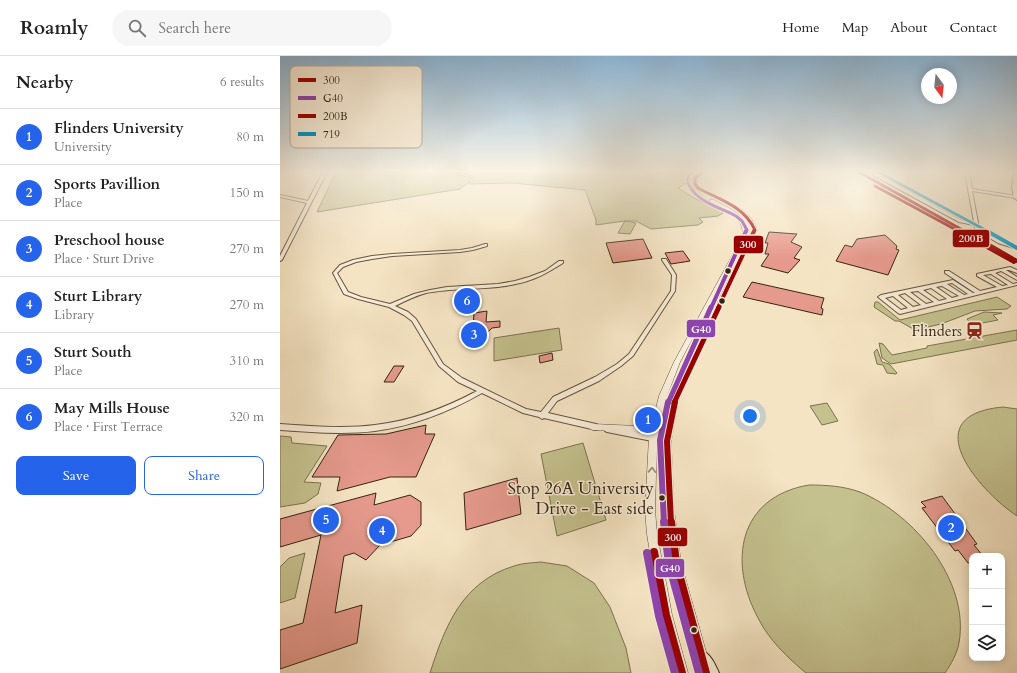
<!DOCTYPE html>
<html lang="en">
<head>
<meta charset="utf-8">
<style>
  :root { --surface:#fff; --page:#f6f6f6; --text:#222; --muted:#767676; --line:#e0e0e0; --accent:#2563eb }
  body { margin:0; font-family:Cardo,serif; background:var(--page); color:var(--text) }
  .controls { position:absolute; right:12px; bottom:12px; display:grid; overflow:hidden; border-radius:8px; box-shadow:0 2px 10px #0003 }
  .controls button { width:36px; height:36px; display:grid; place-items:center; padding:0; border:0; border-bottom:1px solid var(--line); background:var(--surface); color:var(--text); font:20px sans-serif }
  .compass { position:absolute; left:641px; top:12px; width:36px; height:36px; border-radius:50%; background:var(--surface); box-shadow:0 2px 10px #0003; rotate:165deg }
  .you { position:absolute; left:470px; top:360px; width:14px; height:14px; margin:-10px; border:3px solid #fff; border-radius:50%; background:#1a73e8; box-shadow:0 0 0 6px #1a73e833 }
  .badge { display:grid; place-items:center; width:26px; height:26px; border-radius:50%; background:var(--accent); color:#fff; font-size:13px; font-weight:700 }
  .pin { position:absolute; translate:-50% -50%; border:2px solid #fff; box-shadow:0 1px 4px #0006 }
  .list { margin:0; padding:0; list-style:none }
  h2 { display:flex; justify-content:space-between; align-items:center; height:52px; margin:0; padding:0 16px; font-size:17px }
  h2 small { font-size:13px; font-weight:400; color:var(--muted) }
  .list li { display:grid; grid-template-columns:26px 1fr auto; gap:12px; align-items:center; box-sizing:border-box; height:56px; padding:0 16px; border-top:1px solid var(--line) }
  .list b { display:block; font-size:15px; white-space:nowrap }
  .list p { margin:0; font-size:13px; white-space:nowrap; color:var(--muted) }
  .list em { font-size:13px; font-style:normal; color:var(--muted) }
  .actions { display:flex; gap:8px; padding:12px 16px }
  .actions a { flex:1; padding:9px 0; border:1px solid var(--accent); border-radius:8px; text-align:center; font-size:14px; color:var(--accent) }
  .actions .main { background:var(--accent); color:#fff }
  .icon { flex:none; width:22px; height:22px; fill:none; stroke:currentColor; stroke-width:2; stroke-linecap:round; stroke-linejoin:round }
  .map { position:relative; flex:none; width:737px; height:617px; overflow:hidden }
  header { display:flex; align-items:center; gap:24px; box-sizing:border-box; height:56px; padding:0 20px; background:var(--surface); border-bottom:1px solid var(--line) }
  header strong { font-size:19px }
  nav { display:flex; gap:22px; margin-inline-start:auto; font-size:14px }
  .search { width:280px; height:36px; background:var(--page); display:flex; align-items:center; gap:10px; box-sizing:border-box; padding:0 14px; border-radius:22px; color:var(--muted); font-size:15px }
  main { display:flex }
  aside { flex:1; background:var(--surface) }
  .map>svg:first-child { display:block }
  .green { fill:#c4c18e; stroke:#7c7250 }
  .building { fill:#e69a8d; stroke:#352411 }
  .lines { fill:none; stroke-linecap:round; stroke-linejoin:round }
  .minor-casing { stroke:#65543e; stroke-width:2 }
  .tertiary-casing { stroke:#65543e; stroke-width:1 }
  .secondary-casing { stroke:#352411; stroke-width:2 }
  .trunk-casing { stroke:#352411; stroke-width:2 }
  .minor { fill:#f8edd8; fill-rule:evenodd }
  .tertiary { fill:#f8edd8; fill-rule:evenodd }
  .secondary { fill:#f8edd8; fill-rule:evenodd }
  .trunk { fill:#f5e4c3; fill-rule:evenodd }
  .bus-1-far4-casing { stroke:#f8edd8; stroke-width:5 }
  .bus-1-far3-casing { stroke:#f8edd8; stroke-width:6 }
  .bus-1-far2-casing { stroke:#f8edd8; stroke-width:8 }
  .bus-1-far1-casing { stroke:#f8edd8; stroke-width:9 }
  .bus-1-casing { stroke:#f8edd8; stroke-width:10 }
  .bus-2-far4-casing { stroke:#f8edd8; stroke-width:5 }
  .bus-2-far3-casing { stroke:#f8edd8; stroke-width:6 }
  .bus-2-far2-casing { stroke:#f8edd8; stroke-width:8 }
  .bus-2-far1-casing { stroke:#f8edd8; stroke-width:9 }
  .bus-2-casing { stroke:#f8edd8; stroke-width:10 }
  .bus-3-far1-casing { stroke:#f8edd8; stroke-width:5 }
  .bus-3-casing { stroke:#f8edd8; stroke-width:6 }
  .bus-4-far1-casing { stroke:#f8edd8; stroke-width:5 }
  .bus-4-casing { stroke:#f8edd8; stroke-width:6 }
  .bus-1-far4 { stroke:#900; stroke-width:3 }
  .bus-1-far3 { stroke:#900; stroke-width:4 }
  .bus-1-far2 { stroke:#900; stroke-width:5 }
  .bus-1-far1 { stroke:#900; stroke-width:6 }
  .bus-1 { stroke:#900; stroke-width:8 }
  .bus-2-far4 { stroke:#8e44ad; stroke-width:3 }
  .bus-2-far3 { stroke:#8e44ad; stroke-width:4 }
  .bus-2-far2 { stroke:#8e44ad; stroke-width:5 }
  .bus-2-far1 { stroke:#8e44ad; stroke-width:6 }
  .bus-2 { stroke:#8e44ad; stroke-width:8 }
  .bus-3-far1 { stroke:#900; stroke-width:3 }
  .bus-3 { stroke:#900; stroke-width:4 }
  .bus-4-far1 { stroke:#0095c8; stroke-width:3 }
  .bus-4 { stroke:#0095c8; stroke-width:4 }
  .oneway { stroke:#968874 }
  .bus-dot { fill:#352411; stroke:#f8edd8; stroke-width:1.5 }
  .labels { text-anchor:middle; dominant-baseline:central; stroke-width:3; stroke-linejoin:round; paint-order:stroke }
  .poi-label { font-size:15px; fill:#352411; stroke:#f8edd8; text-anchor:end }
  .near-bus-label { font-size:17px; fill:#352411; stroke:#f8edd8; text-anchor:end }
  .key { fill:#f8edd8; stroke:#beb19c; stroke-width:1 }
  .key-label { font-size:11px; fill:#352411 }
  .line-badge { stroke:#f8edd8; stroke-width:1.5 }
  .badge-label { font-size:11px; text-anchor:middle; font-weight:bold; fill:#fff }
</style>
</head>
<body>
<header>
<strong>Roamly</strong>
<div class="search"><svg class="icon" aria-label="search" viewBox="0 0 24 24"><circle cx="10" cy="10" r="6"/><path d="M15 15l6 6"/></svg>Search here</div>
<nav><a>Home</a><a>Map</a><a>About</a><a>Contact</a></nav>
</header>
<main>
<aside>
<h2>Nearby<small>6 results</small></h2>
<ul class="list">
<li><span class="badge">1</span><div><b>Flinders University</b><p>University</p></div><em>80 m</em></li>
<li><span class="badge">2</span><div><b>Sports Pavillion</b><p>Place</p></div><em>150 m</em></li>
<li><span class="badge">3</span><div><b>Preschool house</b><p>Place · Sturt Drive</p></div><em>270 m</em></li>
<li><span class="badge">4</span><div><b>Sturt Library</b><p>Library</p></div><em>270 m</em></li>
<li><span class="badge">5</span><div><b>Sturt South</b><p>Place</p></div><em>310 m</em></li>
<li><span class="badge">6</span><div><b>May Mills House</b><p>Place · First Terrace</p></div><em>320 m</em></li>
</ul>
<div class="actions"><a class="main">Save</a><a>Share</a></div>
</aside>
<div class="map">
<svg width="737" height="617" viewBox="0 0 737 617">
  <rect width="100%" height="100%" fill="#f5e4c3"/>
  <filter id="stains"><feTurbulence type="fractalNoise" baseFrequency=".005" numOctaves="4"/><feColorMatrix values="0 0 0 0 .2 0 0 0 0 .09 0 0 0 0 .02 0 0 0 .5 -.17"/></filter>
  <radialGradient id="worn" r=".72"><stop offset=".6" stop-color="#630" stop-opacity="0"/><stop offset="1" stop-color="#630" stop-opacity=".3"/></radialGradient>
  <path class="green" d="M56,116h108l30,6 -1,-2 -21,-4h245l-5,3 -4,7 -10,6 18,11 24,11 3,3 -5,3 -19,2 4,4 -5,3 -47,4 -15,-8h-11l11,2 -6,11 -12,-1 7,-12 -29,4v-5l-11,-30 -72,-7 -44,1 1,-3 -10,8 -143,23z
    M717,241l14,9 -4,3 -32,2 -34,13 -26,6 -16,-9h-4l-21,-14 1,-5h3l22,18z
    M704,256l18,1 -9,2 5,5 -26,5 -5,-6z
    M279,272l3,22 -68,11v-23z
    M737,274v10l-126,24 -9,-6 -3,-15 4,1 9,11 35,-7v-2z
    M597,293l5,13 7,2 8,9 -1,1 -9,-1 -4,-8 -6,-1 -3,-12z
    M547,347l11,18 -16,4 -12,-19z
    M723,351l14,2v107c-39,-26 -103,-101 -14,-109z
    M0,380l11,1 1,6 35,3 -23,36 17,1 -3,11 -13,9 -25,4z
    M303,387l23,77 -49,16 -16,-82z
    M529,429c17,0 34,1 51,7 54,22 110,89 99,151 -2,11 -8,21 -14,30h-139c-19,-16 -37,-33 -48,-55 -30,-56 -20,-121 51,-133z
    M25,497l-10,45 -15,5v-36l9,-9z
    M261,506l26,4 27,17 16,24 16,41 5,25h-201c15,-47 32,-91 84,-107 8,-3 18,-3 27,-4z"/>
  <path class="building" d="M489,176l28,2 -6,8 11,5 -8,11 6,2 -12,13 -27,-7 8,-12h-4l3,-11h-3z
    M605,179l12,11 -1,3 3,1 -11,25 -52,-14 9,-16 7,2 5,-8z
    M363,183l9,19 -39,5 -7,-20z
    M403,195l7,10 -19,3 -6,-11z
    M472,226l72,16 -3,10 2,1 -1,6 -79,-18z
    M182,241l17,3 -6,6 -14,-3 1,-1h-3z
    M207,255l-1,11 14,-1v6l-8,1 -13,13 -15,-5 9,-9 1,-14z
    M272,297l1,7 -13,3 -1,-7z
    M114,310h10l-10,16h-10z
    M146,369l-1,9h10l-19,43h-26l-53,14 3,-14h-28l26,-42 48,-1z
    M237,422l4,36 -55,16 -2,-37z
    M96,437l-2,12 36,-10 11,7v23l-10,11 -31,9 -14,15 -12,-7 -10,3 -9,57 27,-8 -5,38 -77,26v-39l23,-7 18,-88 -41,12v-28z
    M662,440l35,48 -3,1 9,11h-11v6l-4,1 -10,-13 -3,1 -33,-43 4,-1 -5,-5z"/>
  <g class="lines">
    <defs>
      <path id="minor" d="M43,116h4l-45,88 -2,1v-5l27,-53 -27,-6v-2l28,6z
        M595,116h5l-3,2 84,46 13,2 -9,-50h4l3,17 45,7v2h-1l-44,-7 7,37 23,13 15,6v2l-19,-6 -22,-13 -2,-5 -15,-3 -86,-47v-2z
        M205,188h2v2l-14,4 -13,2 -68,4 -20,3 -16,3 -13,5 -6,6 11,19 13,5 29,7 24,-10 16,-4 17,-3 51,-3 17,-3 14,-4 16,-6 14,-10h4v2c-10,6 -19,12 -30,16 -34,13 -72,7 -107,14 -11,3 -21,8 -31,13l13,6 8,7 27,45 19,14 64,31 15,3 12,-15 42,-20 22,-13 12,-10 42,-63 1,-16 -10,-15v-1h4l10,16 -1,16 -42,65 -12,10 -22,15 -42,20 -9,12 48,11 2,1 1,2 -1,2 -2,1 -52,-12 -2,1 -3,-2 -16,-4 -41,-20c-33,19 -69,33 -107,38 -31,4 -64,1 -95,-1v-6c31,2 64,5 95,1 36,-4 70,-17 102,-34l-19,-9 -19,-16 -27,-45 -8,-6 -15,-8 -31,-8 -14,-5 -11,-21 7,-8 13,-5 19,-4 20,-2 68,-4 12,-2z
        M730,211l7,3v3l-8,-3h-3l11,7v3l-16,-9 -6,2 18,11 4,-1v2l-117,29 -2,-1 -20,-16 3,-2 72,-15 20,13h2l-30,-20v-2h4l31,20 17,-4 -20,-11v-2zM711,218l17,11 -6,1 -19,-11zM672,227l16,11 -4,1 -17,-11zM662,230l17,10 -7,2 -16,-11zM651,232l16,11 -8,2 -16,-11zM638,235l16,11 -8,2 -16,-12zM625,237l16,12 -8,2 -15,-12zM613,240l15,12 -7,2 -16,-12z
        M327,370l60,12 3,1 1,2 -1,2 -3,1 -60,-12 -2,-1 -1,-2 1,-2z"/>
      <path id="tertiary" d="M415,116h4l-9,7v6l12,10v2h-2l-14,-12v-6z
        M421,116h5l-9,6v6l2,3c21,13 50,18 58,43l-51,108 -27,62 -8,41 3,69 7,53 31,110h-12l-29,-110 -7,-53 -1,-69 8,-41 29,-62 53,-108c-8,-23 -37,-29 -56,-41l-4,-5v-6z
        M577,116h5l155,87v4z
        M430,144h4c16,9 33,14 33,36l-67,126 -13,34 -10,42 -2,72 2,24 15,81 16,58h-12l-16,-58 -13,-81 -2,-24 4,-72 2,-9 -14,3 -44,-2 -3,-1 -1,-2 1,-2 3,-1 44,2 10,-3 7,-7 5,-20 15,-34 69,-126c0,-21 -17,-26 -33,-34z"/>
      <path id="secondary" d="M421,594c10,4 14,14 18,23h-14l-9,-11 -2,-5 2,-5z"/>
      <path id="trunk" d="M734,116h3v28l-3,-2 -2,-11z"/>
    </defs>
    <use href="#minor" class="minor-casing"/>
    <use href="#tertiary" class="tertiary-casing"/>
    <use href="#secondary" class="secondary-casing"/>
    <use href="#trunk" class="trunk-casing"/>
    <use href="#minor" class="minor"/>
    <use href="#tertiary" class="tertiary"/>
    <use href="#secondary" class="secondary"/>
    <use href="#trunk" class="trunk"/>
    <defs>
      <path id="bus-1-far4" d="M424,116l-9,6v6l3,4c22,12 46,18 57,42l-1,2
        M579,116l107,60"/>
      <path id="bus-1-far3" d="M685,175l52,30
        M438,252l36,-77"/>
      <path id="bus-1-far2" d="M394,347l45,-96"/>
      <path id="bus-1-far1" d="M391,467l-4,-82 8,-39"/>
      <path id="bus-1" d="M391,466l5,41 30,110
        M374,496l12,63 16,58"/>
      <path id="bus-2-far4" d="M411,116l-4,7c4,21 32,28 49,37l6,5 5,9 -1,2"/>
      <path id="bus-2-far3" d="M431,252l35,-77"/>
      <path id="bus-2-far2" d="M388,347l43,-96"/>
      <path id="bus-2-far1" d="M384,467l-4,-83 8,-38"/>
      <path id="bus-2" d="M384,466l5,42 30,109
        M367,497l12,63 16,57"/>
      <path id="bus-3-far1" d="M595,130l85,46"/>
      <path id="bus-3" d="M678,175l56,31"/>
      <path id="bus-4-far1" d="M598,116l111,60"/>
      <path id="bus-4" d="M707,175l30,17"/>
    </defs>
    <use href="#bus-1-far4" class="bus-1-far4-casing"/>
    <use href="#bus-1-far3" class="bus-1-far3-casing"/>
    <use href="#bus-1-far2" class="bus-1-far2-casing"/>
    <use href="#bus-1-far1" class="bus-1-far1-casing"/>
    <use href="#bus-1" class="bus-1-casing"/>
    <use href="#bus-2-far4" class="bus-2-far4-casing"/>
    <use href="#bus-2-far3" class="bus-2-far3-casing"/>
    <use href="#bus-2-far2" class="bus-2-far2-casing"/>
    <use href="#bus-2-far1" class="bus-2-far1-casing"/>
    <use href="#bus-2" class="bus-2-casing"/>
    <use href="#bus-3-far1" class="bus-3-far1-casing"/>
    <use href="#bus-3" class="bus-3-casing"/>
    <use href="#bus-4-far1" class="bus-4-far1-casing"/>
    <use href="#bus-4" class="bus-4-casing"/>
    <use href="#bus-1-far4" class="bus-1-far4"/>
    <use href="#bus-1-far3" class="bus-1-far3"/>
    <use href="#bus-1-far2" class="bus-1-far2"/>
    <use href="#bus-1-far1" class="bus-1-far1"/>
    <use href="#bus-1" class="bus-1"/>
    <use href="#bus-2-far4" class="bus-2-far4"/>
    <use href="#bus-2-far3" class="bus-2-far3"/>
    <use href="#bus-2-far2" class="bus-2-far2"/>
    <use href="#bus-2-far1" class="bus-2-far1"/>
    <use href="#bus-2" class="bus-2"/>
    <use href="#bus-3-far1" class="bus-3-far1"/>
    <use href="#bus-3" class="bus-3"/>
    <use href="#bus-4-far1" class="bus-4-far1"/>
    <use href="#bus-4" class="bus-4"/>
  </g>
  <defs><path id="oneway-chevron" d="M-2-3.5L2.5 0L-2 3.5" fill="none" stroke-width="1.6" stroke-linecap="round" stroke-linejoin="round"/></defs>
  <use class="oneway" href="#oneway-chevron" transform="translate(372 414) rotate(-88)"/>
  <linearGradient id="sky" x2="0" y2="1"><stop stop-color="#8cb7d8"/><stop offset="0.57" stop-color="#faf3e4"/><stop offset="1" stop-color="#faf3e4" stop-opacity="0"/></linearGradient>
  <rect width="737" height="202" fill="url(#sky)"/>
  <defs>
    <symbol id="station-bare" viewBox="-9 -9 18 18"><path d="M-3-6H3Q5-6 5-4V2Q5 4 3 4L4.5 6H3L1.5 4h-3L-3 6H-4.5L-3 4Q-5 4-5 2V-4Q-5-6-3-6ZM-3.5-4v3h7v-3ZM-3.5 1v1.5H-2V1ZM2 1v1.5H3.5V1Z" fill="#8f2418" stroke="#f8edd8" stroke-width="2.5" paint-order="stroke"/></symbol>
  </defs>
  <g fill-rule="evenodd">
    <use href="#station-bare" x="682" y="262" width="25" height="25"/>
  </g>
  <g class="bus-dot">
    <circle cx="448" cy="215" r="3.5"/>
    <circle cx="442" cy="245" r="3.5"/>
    <circle cx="382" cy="442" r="3.5"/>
    <circle cx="414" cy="574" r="3.5"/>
  </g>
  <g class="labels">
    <g class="poi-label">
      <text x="682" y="275">Flinders</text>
    </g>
    <g class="near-bus-label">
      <text x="374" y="432">Stop 26A University<tspan x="374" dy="20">Drive - East side</tspan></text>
    </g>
  </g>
  <rect x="10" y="10" width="132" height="82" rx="6" class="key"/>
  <rect x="18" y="22" width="18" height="4" fill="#900"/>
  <rect x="18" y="40" width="18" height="4" fill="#8e44ad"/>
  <rect x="18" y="58" width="18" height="4" fill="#900"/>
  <rect x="18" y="76" width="18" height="4" fill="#0095c8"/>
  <g class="key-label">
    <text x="43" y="28">300</text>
    <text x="43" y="46">G40</text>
    <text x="43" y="64">200B</text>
    <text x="43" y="82">719</text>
  </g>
  <g class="line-badge">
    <rect x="672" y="173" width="38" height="19" rx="4" fill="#900"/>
    <rect x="453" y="179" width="31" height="19" rx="4" fill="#900"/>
    <rect x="406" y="263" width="30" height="19" rx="4" fill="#8e44ad"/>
    <rect x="377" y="471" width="31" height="20" rx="4" fill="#900"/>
    <rect x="375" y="502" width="30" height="20" rx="4" fill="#8e44ad"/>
  </g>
  <g class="badge-label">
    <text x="691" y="186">200B</text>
    <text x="468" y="192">300</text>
    <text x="421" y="277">G40</text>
    <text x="393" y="485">300</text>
    <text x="390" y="516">G40</text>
  </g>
  <rect width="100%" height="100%" filter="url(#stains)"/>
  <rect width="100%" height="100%" fill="url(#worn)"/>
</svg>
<div class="controls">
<button>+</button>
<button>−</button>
<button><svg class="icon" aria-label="layers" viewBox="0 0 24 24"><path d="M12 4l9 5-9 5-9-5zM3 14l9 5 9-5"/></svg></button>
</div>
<svg class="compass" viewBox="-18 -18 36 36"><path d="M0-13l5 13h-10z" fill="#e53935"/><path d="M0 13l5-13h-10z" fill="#767676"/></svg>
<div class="you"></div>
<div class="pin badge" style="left:368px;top:364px">1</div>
<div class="pin badge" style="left:671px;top:472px">2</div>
<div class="pin badge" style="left:194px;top:279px">3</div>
<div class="pin badge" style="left:102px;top:475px">4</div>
<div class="pin badge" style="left:46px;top:464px">5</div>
<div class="pin badge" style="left:187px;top:245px">6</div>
</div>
</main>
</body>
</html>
